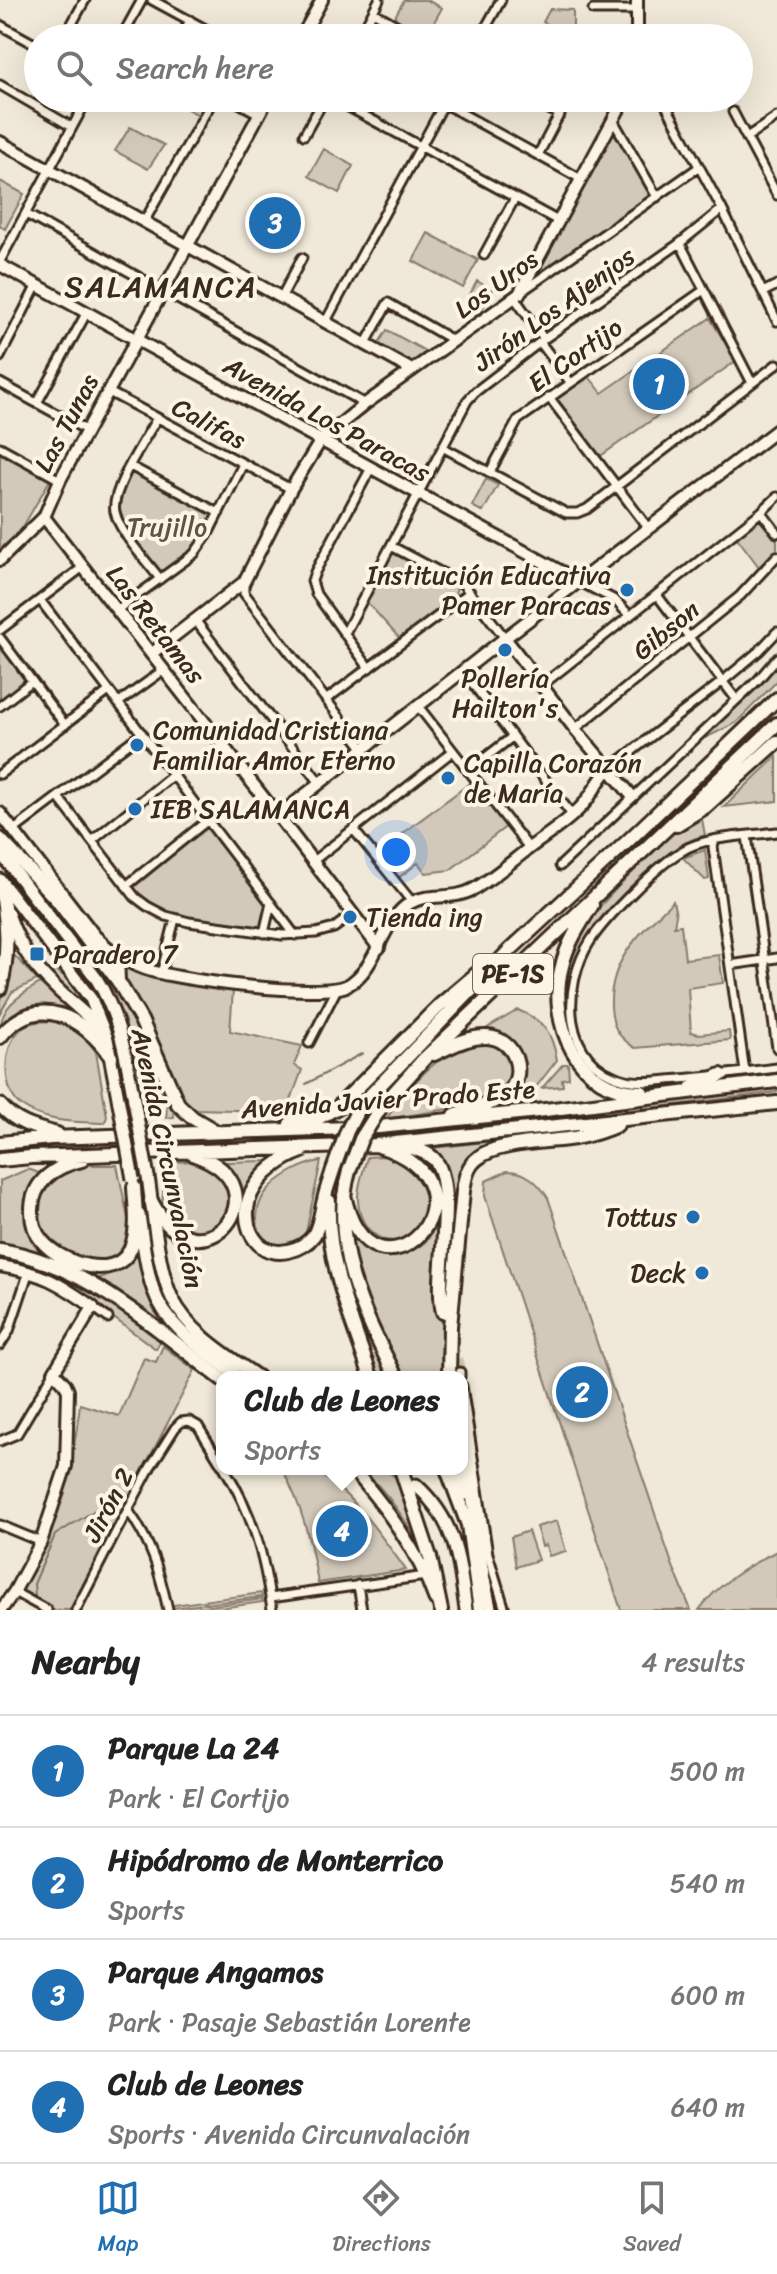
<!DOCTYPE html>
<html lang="en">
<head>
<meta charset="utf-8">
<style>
  :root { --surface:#fff; --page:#f2f2f2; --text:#222; --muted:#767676; --line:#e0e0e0; --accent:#1f6fb2 }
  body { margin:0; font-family:Sriracha,sans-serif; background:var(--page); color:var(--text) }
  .you { position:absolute; left:396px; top:852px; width:28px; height:28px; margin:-20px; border:6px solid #fff; border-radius:50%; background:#1a73e8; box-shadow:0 0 0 12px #1a73e833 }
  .badge { display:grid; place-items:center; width:52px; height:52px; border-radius:50%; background:var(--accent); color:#fff; font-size:26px; font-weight:700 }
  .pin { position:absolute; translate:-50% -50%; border:4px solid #fff; box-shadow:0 2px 8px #0006 }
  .popup { position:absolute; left:216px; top:1371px; width:252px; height:104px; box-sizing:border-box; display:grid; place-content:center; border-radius:16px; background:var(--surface); filter:drop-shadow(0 2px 6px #0005); font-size:26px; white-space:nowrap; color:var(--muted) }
  .popup b { font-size:30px; color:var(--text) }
  .popup::after { content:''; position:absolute; left:50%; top:100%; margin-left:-16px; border:16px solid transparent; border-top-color:var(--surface) }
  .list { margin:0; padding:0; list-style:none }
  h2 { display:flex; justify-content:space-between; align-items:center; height:104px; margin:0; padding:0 32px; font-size:34px }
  h2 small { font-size:26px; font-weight:400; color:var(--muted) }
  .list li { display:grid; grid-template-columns:52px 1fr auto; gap:24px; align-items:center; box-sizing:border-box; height:112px; padding:0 32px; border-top:2px solid var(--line) }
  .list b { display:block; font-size:30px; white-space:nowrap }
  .list p { margin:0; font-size:26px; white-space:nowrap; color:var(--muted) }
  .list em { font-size:26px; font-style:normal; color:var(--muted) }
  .icon { flex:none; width:44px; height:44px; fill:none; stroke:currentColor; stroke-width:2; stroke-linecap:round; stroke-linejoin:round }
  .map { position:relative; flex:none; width:777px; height:1610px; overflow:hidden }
  .search { position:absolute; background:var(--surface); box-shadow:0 8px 32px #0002; left:24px; right:24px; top:24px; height:88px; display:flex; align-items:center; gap:20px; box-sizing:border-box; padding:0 28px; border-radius:44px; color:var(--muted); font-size:30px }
  .sheet { height:552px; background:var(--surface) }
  nav { display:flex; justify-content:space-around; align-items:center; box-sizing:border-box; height:112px; border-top:2px solid var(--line); background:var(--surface); font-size:22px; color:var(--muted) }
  nav a { display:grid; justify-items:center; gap:4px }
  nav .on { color:var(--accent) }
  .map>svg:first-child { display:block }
  .green { fill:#d2c9ba; stroke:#867a6c; stroke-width:2 }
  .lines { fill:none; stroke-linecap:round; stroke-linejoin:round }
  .stream { stroke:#7e7163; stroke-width:2 }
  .highway-tunnel { stroke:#ccc3b4; stroke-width:12; stroke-dasharray:12 6; stroke-linecap:butt }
  .street-casing { stroke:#3b2a1e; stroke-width:13 }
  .secondary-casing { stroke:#3b2a1e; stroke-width:16 }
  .primary-casing { stroke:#3b2a1e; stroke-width:17 }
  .highway-casing { stroke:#3b2a1e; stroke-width:18 }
  .street { stroke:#fcf5e5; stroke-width:7 }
  .secondary { stroke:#fcf5e5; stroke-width:10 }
  .primary { stroke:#fcf5e5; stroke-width:11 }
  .highway { stroke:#fcf5e5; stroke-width:12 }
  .primary-bridge-casing { stroke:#3b2a1e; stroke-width:17; stroke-linecap:butt }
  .highway-bridge-casing { stroke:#3b2a1e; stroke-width:18; stroke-linecap:butt }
  .primary-bridge { stroke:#fcf5e5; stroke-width:11 }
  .highway-bridge { stroke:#fcf5e5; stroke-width:12 }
  .poi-dot { fill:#1f6fb2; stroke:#fcf5e5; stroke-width:3 }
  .labels { text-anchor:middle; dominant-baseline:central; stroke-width:8; stroke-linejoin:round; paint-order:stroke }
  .shield { fill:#fcf5e5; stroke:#75675a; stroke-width:2 }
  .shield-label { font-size:24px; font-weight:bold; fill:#3b2a1e }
  .street-label { font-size:26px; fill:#3b2a1e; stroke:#fcf5e5 }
  .park-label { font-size:26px; fill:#615245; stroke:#fcf5e5 }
  .poi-label { font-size:26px; fill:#3b2a1e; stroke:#fcf5e5; text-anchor:start }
  .quarter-label { font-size:30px; letter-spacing:2px; fill:#3b2a1e; stroke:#fcf5e5 }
</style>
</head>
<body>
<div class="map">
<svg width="777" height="1610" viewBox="0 0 777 1610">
  <rect width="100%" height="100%" fill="#f0e9d9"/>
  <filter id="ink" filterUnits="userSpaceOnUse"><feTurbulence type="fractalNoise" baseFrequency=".0125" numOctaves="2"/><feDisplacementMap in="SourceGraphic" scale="16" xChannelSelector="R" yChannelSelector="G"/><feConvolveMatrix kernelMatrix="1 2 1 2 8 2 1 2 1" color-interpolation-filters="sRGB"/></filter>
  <g filter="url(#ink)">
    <path class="green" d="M404,0h23l15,8 -17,30h-5l-28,-16z
      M550,9l23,1v28l-30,-16z
      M171,98h42l-11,19 -32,-17z
      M613,125l40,70 -108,75 -5,-4z
      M130,127l34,18 -16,24 -33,-18z
      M324,149l29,17 -14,27 -30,-17z
      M0,181l24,13 -19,35 -5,-3z
      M269,202l28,16 -15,27 -28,-16z
      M428,233l50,27 -15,28 -50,-27z
      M477,281l16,9 -14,24 -15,-8z
      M710,318l26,43 -137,96 -44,-60 32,-23 15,19z
      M387,330l42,23 -14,10 -5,1 -33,-18z
      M0,451l50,29 -30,52 -20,17z
      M131,471l83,44 -23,37 -30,22c-13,-17 -47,-53 -44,-75 1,-9 10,-20 14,-28z
      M486,479l12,6 -15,27 -11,-6z
      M757,518l20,21v11l-18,17 -24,-32z
      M391,554h5l61,33 -3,11 -54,41 -35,-39z
      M0,643l30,39 -30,22z
      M777,662v19l-41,42 -31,15z
      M777,756v45l-53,6z
      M473,781l35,44 -58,45 -24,3 -8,-10 -21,16 -21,-26z
      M702,819l3,16c-33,10 -45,26 -69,49 -45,44 -93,99 -57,165l-3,3 -5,-9 -10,-49 11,-48 22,-33 44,-48 34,-32z
      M207,828l59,75 -6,25c-45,-6 -94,-6 -127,-40z
      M705,850l4,29 -4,1 -22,-22z
      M673,901l3,14 -2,11 7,-1 4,34 34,-4 4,28 -35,5 3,44 8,2 30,-3 1,9 -95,8c-17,-11 -23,-21 -24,-42 -2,-47 31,-75 62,-105z
      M14,955l23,25 -25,12 -12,21v-12z
      M110,962l53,18 70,10 -3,41 72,15 -8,19 8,5 -14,38 -13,3 -83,-2 -9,-10 -30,-69z
      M53,969c21,12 26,20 36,41l-43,-36z
      M105,972l35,57 33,79 1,9 -8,1c3,-23 -3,-30 -24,-35l-18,-64 -24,-43z
      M40,983l34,29c-37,-11 -48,-5 -74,20 0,-26 20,-37 40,-49z
      M518,1010c26,11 34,22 39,50l-21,27 -25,8 9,-34 -36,-31z
      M54,1021l28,12 14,19 11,64 -2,7c-30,-1 -60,0 -85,-18 -20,-17 -19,-69 9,-81 6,-3 17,-2 25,-3z
      M490,1041l18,9 6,26 -9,15 -31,14 -88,14c26,-36 56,-75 104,-78z
      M563,1064h5l1,14 -7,1 1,7 -21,2z
      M777,1085v7l-179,23v-5z
      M486,1142v3l-24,20 -8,74 -6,1 -1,-56 -5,-25 -10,-11z
      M385,1156c12,5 23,11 31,21 13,18 14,50 -9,60 -27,13 -48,-11 -49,-37 -1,-14 6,-30 9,-43z
      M202,1161l27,21 2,26 -13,21 -35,4 -21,-25 3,-46z
      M270,1161l-20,21 -7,15h-2l-5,-21 -10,-14z
      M321,1161l-15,71 -10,13c-6,0 -14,2 -19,0 -25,-6 -24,-37 -11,-53 12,-15 36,-28 55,-31z
      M76,1165h41l14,68 -4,15 -19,15c-31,-4 -74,-15 -71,-54 1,-9 5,-22 12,-29 6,-6 19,-10 27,-15z
      M28,1169l11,4 1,4 -11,29 16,45 -1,5 -24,-9 -20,-4v-62z
      M507,1171c19,0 31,11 41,27l124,366 19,46h-70l-136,-414 1,-15z
      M440,1216l-7,85 11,26 -3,28 3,22h-39c-23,-44 -52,-94 -54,-145 15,18 33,25 56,19 8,-2 16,-5 21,-12 5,-7 8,-16 12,-23z
      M136,1245l17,64 20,27 -74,-58c21,-7 28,-12 37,-33z
      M0,1255c22,5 46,9 67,20 34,16 64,42 94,65l-5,9 -41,-30 -4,-1c-40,-31 -59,-48 -111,-59z
      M353,1301l38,76h-13l-26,-75z
      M163,1346l32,24 -124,240h-18l-33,-19c34,-56 53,-121 60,-187l39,12 25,-58 12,4z
      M282,1469c10,0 23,-2 31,2 36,16 70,68 93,99l-88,13c-7,-40 -16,-78 -36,-114z
      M362,1469h22l13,9 22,67c-15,-29 -33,-54 -57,-76z
      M557,1521l9,30 -17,5 -3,-11 -4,1 -6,-19z
      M528,1531l10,29 -22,7 -5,-30z
      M777,1551v59h-78c20,-27 48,-44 78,-59z
      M261,1593l1,4 -88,11 -1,-3z
      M262,1599l1,3 -57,8h-26z"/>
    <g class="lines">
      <path class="stream" d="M306,1084l57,-31
        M35,1596l-1,-12 21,-49 45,-28"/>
      <path class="highway-tunnel" d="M451,1342l9,30"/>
      <defs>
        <path id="street" d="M152,0l70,38
          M593,10h44
          M373,12l46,26
          M0,25l38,21
          M306,28l18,10
          M64,38l21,-38
          M121,38l21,-38
          M181,38l9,-18
          M359,38l20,-38
          M480,38l21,-38
          M0,85l72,42
          M230,98l29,16
          M332,98l226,123
          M434,98l147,81
          M529,98l31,17
          M662,98l60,111 55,112
          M733,112l44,83
          M613,120l44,77
          M304,135l21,-37
          M747,137l30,-20
          M538,155l30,-57
          M26,214l339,190
          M144,222l70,-124
          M680,243l72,140
          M484,255l31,-57
          M0,261l88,-163
          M521,292l178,-125
          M763,292l14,-7
          M282,296l20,-38
          M514,297l30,42
          M326,321l121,-223
          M540,342l30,40
          M366,343l22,-40 66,38
          M0,357l37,-72
          M0,383l86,47
          M107,391l184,98
          M549,397l100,132
          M37,403l50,-91
          M157,418c-11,20 -47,73 -42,94 5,22 32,49 45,67
          M0,447l60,33
          M444,448l122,65h11l10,-4 190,-145
          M130,466l89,47
          M490,472l28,-52 186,-130
          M761,512l16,21
          M391,546l72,38 42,54
          M244,582v11l120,156
          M580,582l35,18 15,16
          M657,595l79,104
          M40,600l255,335
          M117,610l77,-56 13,-18 36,-72
          M195,620l125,163
          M0,630l83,-63
          M345,633l122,-232 8,-9 69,-53 136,-96 42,-34
          M0,638l65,87
          M369,668l-53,-74 -4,-13 3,-9 56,-104
          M463,671l109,144
          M541,686l220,-174 16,-15
          M327,699l143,-107
          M118,703l46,-33
          M0,706l32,-25
          M418,706l111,142
          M575,729l165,-133 37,-40
          M609,769l114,-88 36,-30 18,-19
          M468,771l44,-34
          M0,774l109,-83
          M58,797l77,100 12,9 19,10 23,6 93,13 34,-2 18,-5 19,-14
          M353,829l59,73
          M14,830l128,-97
          M777,832c-28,4 -71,4 -95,19 -24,14 -75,65 -91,89 -30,46 -30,125 35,140 17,4 37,0 54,-1 33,-3 65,-7 97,-11
          M747,836l30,212
          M93,840l80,-65
          M715,840l-2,7 32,225
          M313,861l140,-110
          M560,866l198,-186 19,-22
          M126,886l82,-66
          M264,933l7,-30
          M730,965l47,-7
          M161,974l14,-55
          M309,1043l28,-54
          M93,1307l15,11
          M0,1345l9,-14 20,-60
          M460,1372v5
          M462,1386l26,168 17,56
          M0,1441l17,-7 37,-62
          M225,1469c29,47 39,87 47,141
          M128,1510c24,34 31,60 40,100
          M0,1525l41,17
          M358,1585l4,25
          M14,1592l33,18
          M270,1598l156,-22
          M76,1610l39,-76 36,-68 24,-38 6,-6 8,-1 9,5 24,39"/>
        <path id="secondary" d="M637,0v38
          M301,38l21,-38
          M0,142l412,228
          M0,265l580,317
          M44,517l238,304 97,127
          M0,560l44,-43 16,-37 208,-382
          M505,638l70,91 57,67
          M151,654l93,-72 47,-93 30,-49 44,-36 154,-110 106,-196
          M0,813l95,123c14,14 30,26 50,33 31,11 177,30 203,16 31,-18 33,-65 62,-82 20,-11 43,-2 64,-14 19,-11 36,-26 54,-40 17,-13 37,-25 52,-41 12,-11 17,-27 29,-39
          M278,816l227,-178 272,-208
          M0,1266c43,7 59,17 93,41l-39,65 11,12 3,7 -2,75 -25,76 -27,50 -13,18
          M462,1433l22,144 7,33"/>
        <path id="primary" d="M0,852l96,126c24,38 30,79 38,122
          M0,880l91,119 16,40 12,64
          M8,914c14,40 30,58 61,86 11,10 22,18 31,30
          M148,1177c5,33 10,93 24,121 17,35 56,58 86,79
          M139,1215c4,25 6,51 14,74 14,40 53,63 85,88
          M353,1469c33,39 65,81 82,130
          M416,1485c40,36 43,74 50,125"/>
        <path id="highway" d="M676,825l29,-18 72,-65
          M0,839l57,61 61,81 23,39 37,84 15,14 22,13
          M0,882c7,37 10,70 0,106
          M592,905c-12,19 -25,39 -30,61 -15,55 16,128 80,126
          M117,955l1,26
          M0,1037c36,-46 84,-20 111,20
          M434,1054c16,-7 35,-18 53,-17 28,1 41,38 20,56 -13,12 -36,15 -52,22
          M691,1088l30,-13
          M0,1105c15,18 35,23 57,29
          M360,1106l150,-156 120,-111 147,-140
          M381,1107l43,-48 353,-335
          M290,1124l25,-4 23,-13 102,-102 47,-40
          M0,1143l51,-5 328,-11 150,-15 248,-31
          M406,1146c10,3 21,6 28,13 24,26 0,118 9,153
          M302,1151c-20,7 -41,22 -51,43 -12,27 3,64 37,57 10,-2 20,-8 26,-16 6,-10 7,-24 10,-35 2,-10 6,-20 9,-30
          M0,1160l31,-3 345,-12 401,-42
          M82,1160c-27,6 -51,22 -50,52 0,11 3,21 10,29 18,22 74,42 89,7 8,-19 4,-42 3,-61
          M349,1171c-20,74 14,141 47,206
          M344,1195c27,129 163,-7 35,-49
          M151,1201c49,93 137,-14 44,-46
          M329,1201c-3,61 23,119 42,176
          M0,1250c87,14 154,78 222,129
          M449,1377l1,-50 13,-136c2,-13 4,-25 15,-33 19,-16 72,-16 97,-20 15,-3 29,-7 42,-13
          M348,1469l9,5
          M401,1469l29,88 11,53
          M447,1469l21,56 12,85
          M460,1469l4,25"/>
      </defs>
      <use href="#street" class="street-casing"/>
      <use href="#secondary" class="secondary-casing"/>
      <use href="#primary" class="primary-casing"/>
      <use href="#highway" class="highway-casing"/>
      <use href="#street" class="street"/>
      <use href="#secondary" class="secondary"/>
      <use href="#primary" class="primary"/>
      <use href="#highway" class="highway"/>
      <defs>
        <path id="primary-bridge" d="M134,1100l14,77
          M119,1103l14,76"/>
        <path id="highway-bridge" d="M333,1170l14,-39 13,-25
          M349,1171l12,-32 20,-32"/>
      </defs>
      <use href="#primary-bridge" class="primary-bridge-casing"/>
      <use href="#highway-bridge" class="highway-bridge-casing"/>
      <use href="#primary-bridge" class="primary-bridge"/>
      <use href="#highway-bridge" class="highway-bridge"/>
    </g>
  </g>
  <g class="poi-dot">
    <circle cx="627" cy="590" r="8"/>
    <circle cx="505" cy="650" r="8"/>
    <circle cx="137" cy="745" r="8"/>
    <circle cx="448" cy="778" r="8"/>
    <circle cx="135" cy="809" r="8"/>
    <circle cx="350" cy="917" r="8"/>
    <rect x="29" y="946" width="16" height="16" rx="4"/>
    <circle cx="693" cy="1217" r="8"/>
    <circle cx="702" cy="1273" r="8"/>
  </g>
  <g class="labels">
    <rect class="shield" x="473" y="954" width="80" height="40" rx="6"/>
    <g class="shield-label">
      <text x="513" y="974">PE-1S</text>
    </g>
    <g class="street-label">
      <text transform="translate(496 284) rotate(-36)">Los Uros</text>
      <text transform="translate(554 309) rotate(-36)">Jirón Los Ajenjos</text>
      <text transform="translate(575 355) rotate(-35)">El Cortijo</text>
      <text transform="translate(327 419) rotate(29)">Avenida Los Paracas</text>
      <text transform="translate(66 423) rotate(-62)">Las Tunas</text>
      <text transform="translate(209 423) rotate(28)">Califas</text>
      <text transform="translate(156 624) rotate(52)">Las Retamas</text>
      <text transform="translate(666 630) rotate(-39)">Gibson</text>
      <text transform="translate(388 1099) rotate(-4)">Avenida Javier Prado Este</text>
      <text transform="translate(168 1158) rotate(78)">Avenida Circunvalación</text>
      <text transform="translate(108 1505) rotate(-62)">Jirón 2</text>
    </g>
    <g class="park-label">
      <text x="167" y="527">Trujillo</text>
    </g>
    <g class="poi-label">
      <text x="611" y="575" text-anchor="end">Institución Educativa<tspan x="611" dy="30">Pamer Paracas</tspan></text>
      <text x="505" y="678" text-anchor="middle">Pollería<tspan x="505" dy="30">Hailton's</tspan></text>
      <text x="153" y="730">Comunidad Cristiana<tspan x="153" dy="30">Familiar Amor Eterno</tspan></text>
      <text x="464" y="763">Capilla Corazón<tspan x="464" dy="30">de María</tspan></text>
      <text x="151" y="809">IEB SALAMANCA</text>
      <text x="366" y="917">Tienda ing</text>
      <text x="53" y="954">Paradero 7</text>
      <text x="677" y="1217" text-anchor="end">Tottus</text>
      <text x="686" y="1273" text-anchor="end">Deck</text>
    </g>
    <g class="quarter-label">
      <text x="161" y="287">SALAMANCA</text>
    </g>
  </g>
</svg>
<div class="you"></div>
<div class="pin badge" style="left:659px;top:384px">1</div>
<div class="pin badge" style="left:582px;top:1392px">2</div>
<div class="pin badge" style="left:275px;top:223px">3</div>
<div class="pin badge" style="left:342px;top:1531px">4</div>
<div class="popup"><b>Club de Leones</b>Sports</div>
<div class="search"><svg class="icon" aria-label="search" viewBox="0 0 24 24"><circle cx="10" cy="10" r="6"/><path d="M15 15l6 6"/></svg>Search here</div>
</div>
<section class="sheet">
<h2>Nearby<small>4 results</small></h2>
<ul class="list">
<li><span class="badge">1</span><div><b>Parque La 24</b><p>Park · El Cortijo</p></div><em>500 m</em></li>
<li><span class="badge">2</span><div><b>Hipódromo de Monterrico</b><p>Sports</p></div><em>540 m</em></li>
<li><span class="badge">3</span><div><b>Parque Angamos</b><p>Park · Pasaje Sebastián Lorente</p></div><em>600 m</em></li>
<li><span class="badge">4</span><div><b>Club de Leones</b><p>Sports · Avenida Circunvalación</p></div><em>640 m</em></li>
</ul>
</section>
<nav>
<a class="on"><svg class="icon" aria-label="map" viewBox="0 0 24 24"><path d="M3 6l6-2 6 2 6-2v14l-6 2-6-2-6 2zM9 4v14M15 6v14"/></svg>Map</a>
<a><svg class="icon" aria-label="directions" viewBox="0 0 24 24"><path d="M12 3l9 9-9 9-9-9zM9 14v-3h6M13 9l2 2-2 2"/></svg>Directions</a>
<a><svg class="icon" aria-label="saved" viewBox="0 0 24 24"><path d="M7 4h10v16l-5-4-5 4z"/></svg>Saved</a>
</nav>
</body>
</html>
